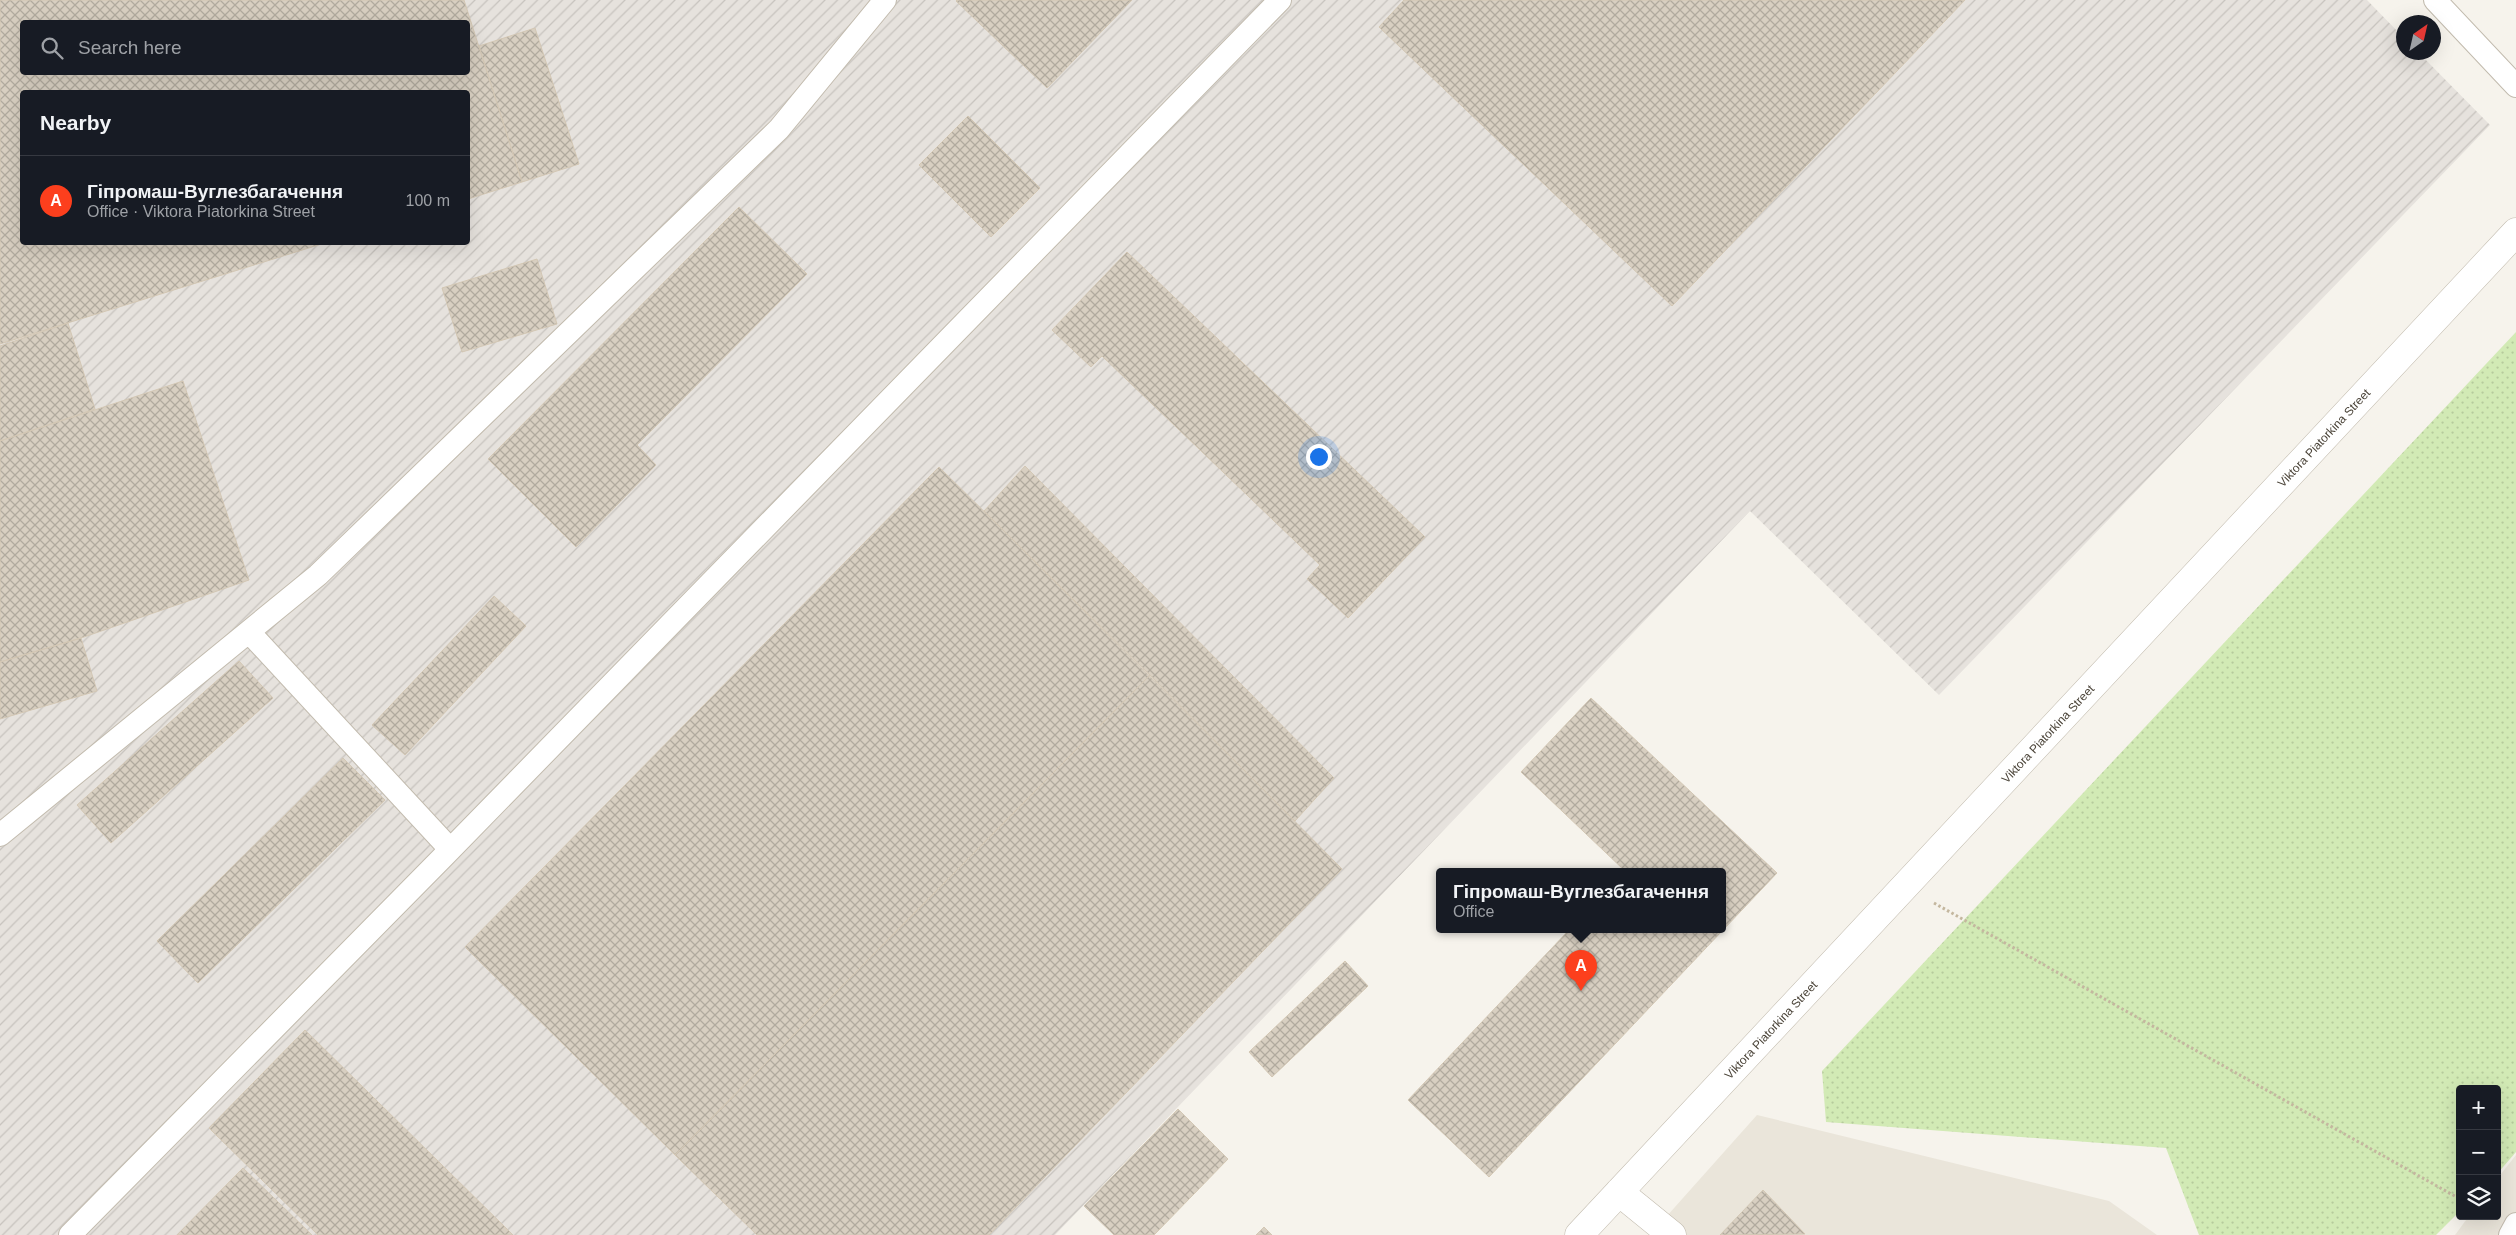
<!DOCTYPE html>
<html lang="en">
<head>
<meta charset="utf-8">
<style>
  :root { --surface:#171b24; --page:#20242c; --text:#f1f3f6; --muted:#9ea1a6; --line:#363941; --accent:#fc3f1d }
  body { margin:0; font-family:Helvetica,sans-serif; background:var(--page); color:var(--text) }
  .controls { position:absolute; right:15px; bottom:15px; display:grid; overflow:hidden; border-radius:5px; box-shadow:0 5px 20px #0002 }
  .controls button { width:45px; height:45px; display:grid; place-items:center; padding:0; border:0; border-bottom:1px solid var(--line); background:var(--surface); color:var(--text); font:25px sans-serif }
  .compass { position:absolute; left:2396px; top:15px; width:45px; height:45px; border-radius:50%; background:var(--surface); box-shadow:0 5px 20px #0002; rotate:34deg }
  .you { position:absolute; left:1318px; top:456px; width:18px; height:18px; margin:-12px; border:4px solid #fff; border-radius:50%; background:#1a73e8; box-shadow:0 0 0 8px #1a73e833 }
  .badge { display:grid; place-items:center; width:32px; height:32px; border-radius:50%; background:var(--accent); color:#fff; font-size:16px; font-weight:700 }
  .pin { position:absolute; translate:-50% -41px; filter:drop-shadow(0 1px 2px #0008) }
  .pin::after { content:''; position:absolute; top:26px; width:18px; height:15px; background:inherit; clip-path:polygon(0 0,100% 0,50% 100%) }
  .popup { position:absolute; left:1436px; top:868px; width:290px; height:65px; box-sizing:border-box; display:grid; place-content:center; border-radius:5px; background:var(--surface); filter:drop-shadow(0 1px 4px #0005); font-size:16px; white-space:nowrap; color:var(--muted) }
  .popup b { font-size:19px; color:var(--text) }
  .popup::after { content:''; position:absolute; left:50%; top:100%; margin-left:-10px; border:10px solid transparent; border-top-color:var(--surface) }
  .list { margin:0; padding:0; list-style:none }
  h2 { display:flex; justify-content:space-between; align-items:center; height:65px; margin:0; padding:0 20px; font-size:21px }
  h2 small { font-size:16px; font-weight:400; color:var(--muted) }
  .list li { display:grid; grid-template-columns:32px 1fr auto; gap:15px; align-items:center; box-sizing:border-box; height:90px; padding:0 20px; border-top:1px solid var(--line) }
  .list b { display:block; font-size:19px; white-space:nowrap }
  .list p { margin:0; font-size:16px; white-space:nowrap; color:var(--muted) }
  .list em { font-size:16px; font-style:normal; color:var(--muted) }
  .icon { flex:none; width:28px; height:28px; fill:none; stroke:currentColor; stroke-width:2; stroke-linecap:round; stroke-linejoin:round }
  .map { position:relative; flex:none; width:2516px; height:1235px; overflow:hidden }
  .search { position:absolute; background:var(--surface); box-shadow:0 5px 20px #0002; left:20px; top:20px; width:450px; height:55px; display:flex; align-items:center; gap:12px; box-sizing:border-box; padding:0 18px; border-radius:5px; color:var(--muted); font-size:19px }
  .panel { position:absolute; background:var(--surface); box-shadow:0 5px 20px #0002; left:20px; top:90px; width:450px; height:155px; border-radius:5px }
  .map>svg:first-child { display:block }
  .residential { fill:#eae5da }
  .industrial { fill:url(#industrial-furrows); fill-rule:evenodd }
  .grass { fill:url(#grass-dots) }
  .building { fill:url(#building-cross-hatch); stroke:#d3c7b4; fill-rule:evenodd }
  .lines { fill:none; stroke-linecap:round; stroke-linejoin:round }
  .lane-casing { stroke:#c2bbae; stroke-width:24 }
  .street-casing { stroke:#c2bbae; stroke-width:29 }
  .path { stroke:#c4b79f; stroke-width:3; stroke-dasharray:2.5 2.5; stroke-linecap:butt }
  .lane { stroke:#fff; stroke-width:22 }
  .street { stroke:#fff; stroke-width:28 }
  .labels { text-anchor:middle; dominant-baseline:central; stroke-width:4; stroke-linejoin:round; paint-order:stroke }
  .street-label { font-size:12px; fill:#4b4439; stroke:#fff }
</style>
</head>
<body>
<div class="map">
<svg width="2516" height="1235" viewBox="0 0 2516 1235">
  <defs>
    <pattern id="industrial-furrows" width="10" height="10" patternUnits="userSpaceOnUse" patternTransform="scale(1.25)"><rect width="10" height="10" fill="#e6e2dd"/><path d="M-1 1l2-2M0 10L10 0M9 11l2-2" fill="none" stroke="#c7c3be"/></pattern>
    <pattern id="grass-dots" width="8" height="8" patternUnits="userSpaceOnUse" patternTransform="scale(1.25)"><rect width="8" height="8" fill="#d2eab5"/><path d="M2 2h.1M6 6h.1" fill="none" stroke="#b6ca9c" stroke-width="1.8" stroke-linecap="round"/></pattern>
    <pattern id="building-cross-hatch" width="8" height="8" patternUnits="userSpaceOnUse" patternTransform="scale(1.25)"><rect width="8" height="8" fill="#d8cfc1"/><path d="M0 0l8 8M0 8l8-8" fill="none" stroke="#b1aa9e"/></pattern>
  </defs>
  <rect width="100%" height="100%" fill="#f6f3ec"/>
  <path class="residential" d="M1757,1115l352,86 48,34h-507z
    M2516,1155v80h-61l14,-19h28v-37z"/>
  <path class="industrial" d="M0,0h2367l36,37 1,15 15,1 71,72 -551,570 -189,-184 -695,724h-1055zM22,22h446v50h-446zM22,92h446v150h-446z"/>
  <path class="grass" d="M2516,332v820l-19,22v-85h-37v122l-24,24h-237l-33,-87 -340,-26 -4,-51z"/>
  <path class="building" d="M0,0h464l58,182 -54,17v-107h-446v150h306l-328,102zM22,22h446v50h-446z
    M957,0h175l-85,88 -91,-87z
    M1404,0h561l-293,306 -293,-279z
    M535,28l44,136 -57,18 -43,-136z
    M968,116l72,72 -49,49 -72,-72z
    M739,207l68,67 -170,171 19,20 -80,82 -88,-88z
    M1127,252l298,285 -77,81 -41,-39 13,-14 -218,-209 -11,11 -39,-37z
    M537,259l20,65 -95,28 -20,-64z
    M68,323l27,86 -95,32v-95z
    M183,381l66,199 -168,58 -81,24v-221z
    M1025,466l309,312 -39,43 -311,-310z
    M939,467l211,208 -475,480 -210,-208z
    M494,596l32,30 -121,129 -33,-30z
    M81,638l16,53 -97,28v-57z
    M239,661l34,37 -162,145 -34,-38z
    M1150,675l192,194 -353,366h-232l-82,-80z
    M1591,698l186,175 -288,304 -81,-77 161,-170h153v-58h-99l2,-1 -104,-99z
    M343,758l42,42 -187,183 -41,-42z
    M1345,961l23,25 -96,91 -23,-25z
    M305,1030l208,205h-195l-109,-107z
    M1178,1109l50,50 -74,76h-40l-30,-29z
    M243,1168l69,67h-135z
    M1763,1190l42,44 -85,1z
    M1264,1227l8,8h-16z"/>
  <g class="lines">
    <defs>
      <path id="lane" d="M2435,0l81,86
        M249,632l201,217
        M0,835l318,-260 461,-446 106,-129
        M70,1235l375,-380 835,-855
        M2510,1235l6,-11"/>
      <path id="street" d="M1619,1192l53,43
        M1579,1235l937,-1003"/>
    </defs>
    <use href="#lane" class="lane-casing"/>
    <use href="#street" class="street-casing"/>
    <path class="path" d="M1934,903l526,296"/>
    <use href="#lane" class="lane"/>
    <use href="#street" class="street"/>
  </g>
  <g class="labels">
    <g class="street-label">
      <text transform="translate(2324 438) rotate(-47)">Viktora Piatorkina Street</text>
      <text transform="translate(2048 734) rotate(-47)">Viktora Piatorkina Street</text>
      <text transform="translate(1771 1030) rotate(-47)">Viktora Piatorkina Street</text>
    </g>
  </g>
</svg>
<div class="controls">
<button>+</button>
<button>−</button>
<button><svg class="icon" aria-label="layers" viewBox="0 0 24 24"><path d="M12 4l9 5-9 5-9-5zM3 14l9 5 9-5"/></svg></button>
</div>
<svg class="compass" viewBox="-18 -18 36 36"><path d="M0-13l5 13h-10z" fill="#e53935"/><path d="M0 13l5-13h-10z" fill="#9ea1a6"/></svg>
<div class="you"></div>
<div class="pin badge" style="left:1581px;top:991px">A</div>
<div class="popup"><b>Гіпромаш-Вуглезбагачення</b>Office</div>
<div class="search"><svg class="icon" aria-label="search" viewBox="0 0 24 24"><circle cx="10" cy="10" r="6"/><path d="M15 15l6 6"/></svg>Search here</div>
<section class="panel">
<h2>Nearby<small></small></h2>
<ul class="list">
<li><span class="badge">A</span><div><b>Гіпромаш-Вуглезбагачення</b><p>Office · Viktora Piatorkina Street</p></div><em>100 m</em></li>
</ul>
</section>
</div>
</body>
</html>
